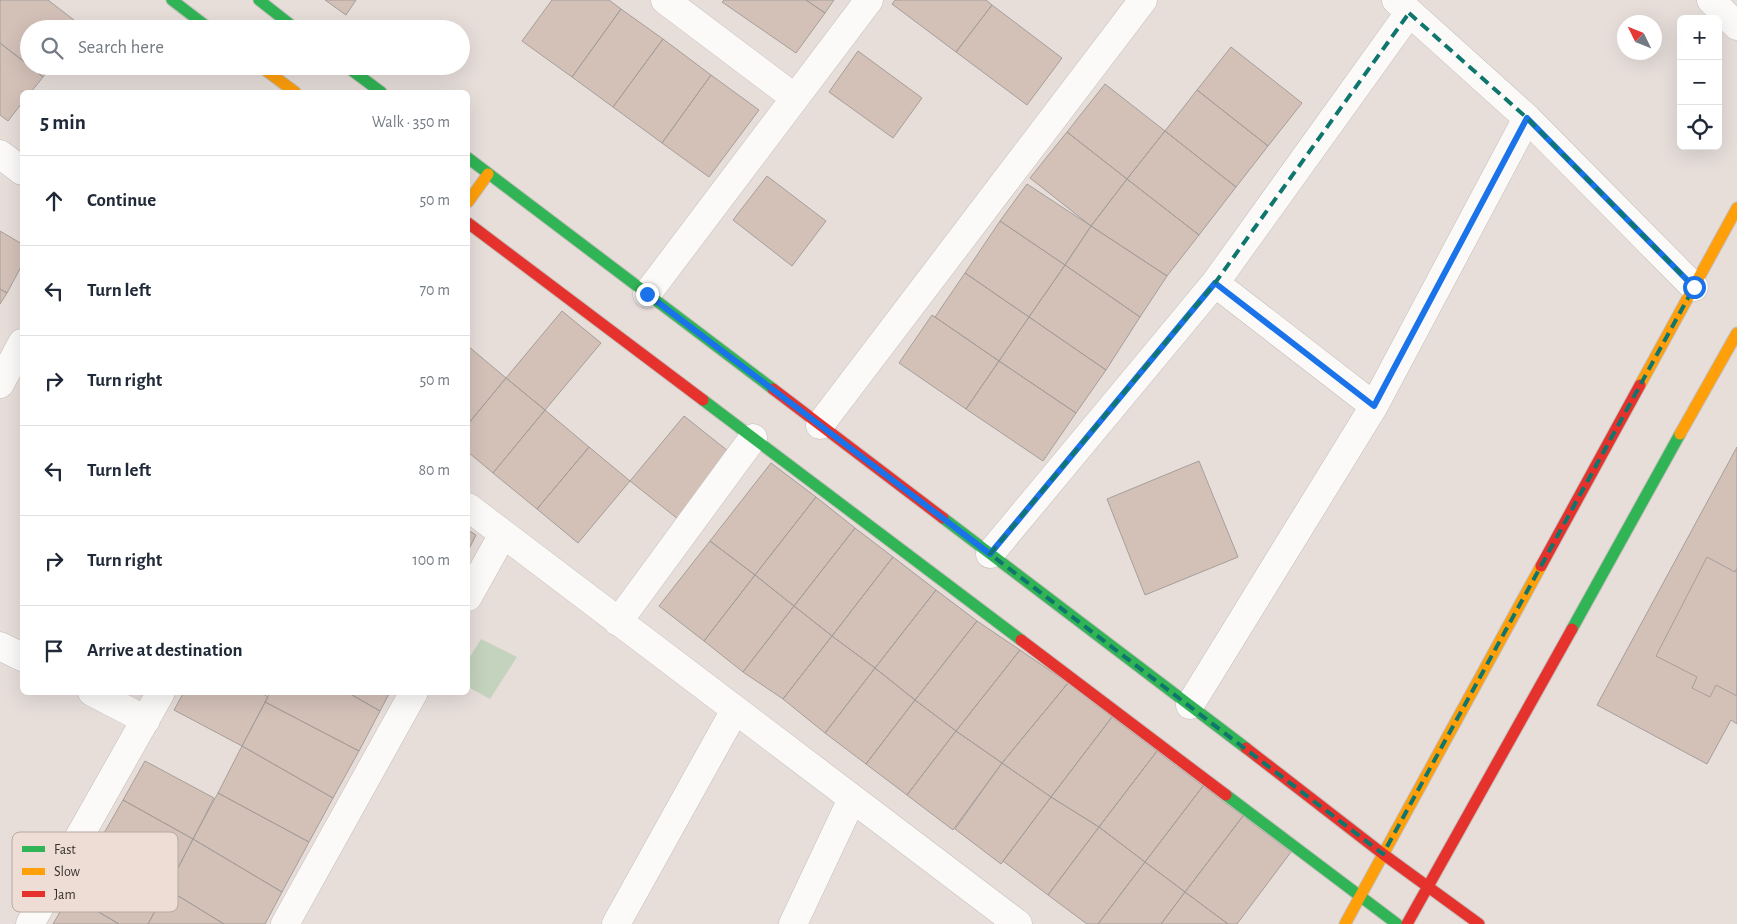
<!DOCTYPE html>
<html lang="en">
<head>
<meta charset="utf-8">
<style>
  :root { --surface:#fff; --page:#f2f2f3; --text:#1f2937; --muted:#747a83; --line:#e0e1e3 }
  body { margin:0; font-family:"Alegreya Sans",sans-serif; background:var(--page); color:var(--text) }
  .controls { position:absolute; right:15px; top:15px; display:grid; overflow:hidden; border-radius:8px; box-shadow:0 5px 20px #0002 }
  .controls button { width:45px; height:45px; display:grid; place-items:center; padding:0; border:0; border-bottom:1px solid var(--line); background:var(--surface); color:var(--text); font:25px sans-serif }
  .compass { position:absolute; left:1617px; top:15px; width:45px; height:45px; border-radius:50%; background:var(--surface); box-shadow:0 5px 20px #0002; rotate:313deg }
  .stop { position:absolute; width:15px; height:15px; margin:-11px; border:4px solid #1a73e8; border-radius:50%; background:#fff }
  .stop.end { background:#1a73e8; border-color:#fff; box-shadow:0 1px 5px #0008 }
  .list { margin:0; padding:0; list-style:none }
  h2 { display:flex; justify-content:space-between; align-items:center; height:65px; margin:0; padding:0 20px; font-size:21px }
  h2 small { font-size:16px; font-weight:400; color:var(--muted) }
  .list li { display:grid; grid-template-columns:32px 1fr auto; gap:15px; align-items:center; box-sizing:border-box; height:90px; padding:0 20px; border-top:1px solid var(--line) }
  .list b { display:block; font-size:19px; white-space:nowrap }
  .list em { font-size:16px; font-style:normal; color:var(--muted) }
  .icon { flex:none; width:28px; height:28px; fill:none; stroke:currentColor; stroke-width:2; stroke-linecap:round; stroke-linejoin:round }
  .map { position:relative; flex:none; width:1737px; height:924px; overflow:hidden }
  .search { position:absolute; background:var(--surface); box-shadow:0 5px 20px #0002; left:20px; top:20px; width:450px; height:55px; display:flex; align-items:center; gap:12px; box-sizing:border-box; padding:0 18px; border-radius:28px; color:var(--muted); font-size:19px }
  .panel { position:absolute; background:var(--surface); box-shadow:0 5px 20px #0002; left:20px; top:90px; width:450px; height:605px; border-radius:8px }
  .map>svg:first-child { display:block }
  .green { fill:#c4d3bd }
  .building { fill:#d3c1b8; stroke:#a59e9b }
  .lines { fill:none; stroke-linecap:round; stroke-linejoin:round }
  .street-casing { stroke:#c4bdb9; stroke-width:29 }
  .fast-casing { stroke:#c4bdb9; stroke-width:13 }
  .slow-casing { stroke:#c4bdb9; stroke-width:13 }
  .jam-casing { stroke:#c4bdb9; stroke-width:13 }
  .street { stroke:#fbfaf9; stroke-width:28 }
  .fast { stroke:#30b455; stroke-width:11 }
  .slow { stroke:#ff9f0a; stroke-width:11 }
  .jam { stroke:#e5322d; stroke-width:11 }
  .route { stroke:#1a73e8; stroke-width:6 }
  .marked { fill:none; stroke:#0f766e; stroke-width:4; stroke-dasharray:10 6; stroke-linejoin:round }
  .key { fill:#edddd4; stroke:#b6a9a2; stroke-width:1 }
  .key-label { font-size:14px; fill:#37312d }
</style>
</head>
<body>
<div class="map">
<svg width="1737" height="924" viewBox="0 0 1737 924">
  <rect width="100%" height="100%" fill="#e7deda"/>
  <path class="green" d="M481,639l36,18 -27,42 -22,-12v-27z"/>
  <path class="building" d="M0,0h48l35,27 -2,2h-52v36l-29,-22z
    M325,0h31l-10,15z
    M552,0h57l12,9 -49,68 -50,-36z
    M724,0h82l19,13 -29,40 -74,-51z
    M806,0h28l-9,13z
    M895,0h91l6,5 -36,47 -64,-48z
    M992,5l70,53 -35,47 -71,-53z
    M621,9l42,30 -50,68 -41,-30z
    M663,39l48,36 -49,68 -49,-36z
    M0,43l43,34 -12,15h-9v11l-14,18 -8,-6z
    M1231,47l71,56 -34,43 -71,-56z
    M858,51l64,47 -29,40 -64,-46z
    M30,66h21l-8,11z
    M711,75l48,35 -50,67 -47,-34z
    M1105,84l60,47 -38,48 -60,-47z
    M1197,90l71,56 -32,41 -71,-56z
    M1165,131l71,56 -37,48 -72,-56z
    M1067,132l60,47 -36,47 -61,-48z
    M767,176l59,45 -34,45 -59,-46z
    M1127,179l72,56 -32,41 -76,-50z
    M1027,184l64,42 -26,39 -65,-44z
    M1000,221l65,44 -36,52 -64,-44z
    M1091,226l76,50 -27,41 -75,-52z
    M0,231l22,13v21l-15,28 -7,-4z
    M1065,265l75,52 -34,53 -77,-53z
    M965,273l64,44 -30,44 -64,-44z
    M0,289l7,4 -7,11z
    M562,311l39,32 -56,67 -39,-32z
    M932,315l67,46 -33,48 -67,-46z
    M1029,317l77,53 -30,43 -77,-52z
    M468,346l38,32 -38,46z
    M999,361l77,52 -33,48 -77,-52z
    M506,378l39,32 -52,63 -25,-21v-28z
    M545,410l44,37 -52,62 -44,-36z
    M684,416l49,39 -50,68 -53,-42z
    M589,447l41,34 -52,62 -41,-34z
    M1737,447v277l-6,-4 -24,44 -110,-59z
    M1199,461l39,96 -93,38 -38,-96z
    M771,463l45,34 -61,78 -45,-34z
    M816,497l39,31 -61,78 -39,-31z
    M855,528l38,29 -61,79 -38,-30z
    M468,530l8,5 -8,16z
    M710,541l45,34 -51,66 -45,-35z
    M893,557l43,33 -61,78 -43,-32z
    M1707,557l28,15 2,-4v128l-21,-11 -6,12 -18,-9 5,-11 -41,-21z
    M755,575l39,31 -51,66 -39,-31z
    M936,590l41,31 -62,79 -40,-32z
    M794,606l38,30 -49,63 -40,-27z
    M977,621l43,29 -64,81 -41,-31z
    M832,636l43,32 -50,65 -42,-34z
    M1020,650l48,33 -66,80 -46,-32z
    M875,668l40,32 -49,64 -41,-31z
    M1068,683l44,34 -61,80 -49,-34z
    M184,692h76l8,5 -26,49 -68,-36z
    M270,692h77l33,19 -21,40 -94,-49z
    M347,692h43l-10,19z
    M915,700l41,31 -49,64 -41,-31z
    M265,702l94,49 -26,47 -91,-52z
    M1112,717l45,34 -58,76 -48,-30z
    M956,731l46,32 -49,67 -46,-35z
    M242,746l91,52 -24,44 -91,-49z
    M1157,751l46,35 -58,76 -46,-35z
    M145,761l69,37 -21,41 -70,-39z
    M1002,763l49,34 -50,67 -46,-35z
    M1203,786l40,30 -58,76 -40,-30z
    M218,793l91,49 -27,50 -89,-53z
    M1051,797l48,30 -51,68 -45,-34z
    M123,800l70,39 -26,50 -71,-42z
    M1243,816l48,36 -54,72h-9l-43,-32z
    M1099,827l46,35 -47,62h-11l-39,-29z
    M193,839l89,53 -17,32h-41l-57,-35z
    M96,847l71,42 -19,35h-29l-49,-29z
    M1145,862l40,30 -24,32h-63z
    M167,889l57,35h-76z
    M1185,892l43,32h-67z
    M70,895l49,29h-66z"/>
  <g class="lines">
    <defs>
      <path id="street" d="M665,0l130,98
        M1396,0l131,118 167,169
        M1711,0l26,26
        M0,154l22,17
        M1215,283l159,123
        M647,294l222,-294
        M0,384l22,-41
        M820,425l323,-425
        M468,507l550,417
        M990,554l225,-271 194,-270
        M468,597l35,-63
        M618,622l135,-184
        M0,646l22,11
        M92,692l54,28
        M1190,705l184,-299 153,-288
        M30,924l131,-232
        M285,924l129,-232
        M616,924l119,-214
        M793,924l59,-125"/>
      <path id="fast" d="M172,0l38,29
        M259,0l37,29
        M346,66l35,26
        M468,158l305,231
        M703,400l318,240
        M943,518l303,230
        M1572,629l108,-195
        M1226,795l171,129"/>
      <path id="slow" d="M260,66l35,26
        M468,202l20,-28
        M1640,385l97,-177
        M1680,434l57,-101
        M1345,924l196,-358"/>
      <path id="jam" d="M468,223l235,177
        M773,389l170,129
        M1541,566l99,-181
        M1021,640l205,155
        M1246,748l137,106 96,70
        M1407,924l165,-295"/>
    </defs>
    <use href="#street" class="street-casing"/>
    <use href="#fast" class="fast-casing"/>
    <use href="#slow" class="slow-casing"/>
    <use href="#jam" class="jam-casing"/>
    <use href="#street" class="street"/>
    <use href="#fast" class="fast"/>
    <use href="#slow" class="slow"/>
    <use href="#jam" class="jam"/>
  </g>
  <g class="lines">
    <path class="route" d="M647,294l343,260 225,-271 159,123 153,-288 167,169"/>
  </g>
  <path class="marked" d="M1409,13l118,105 167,169 -311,567 -393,-300 225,-271z"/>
  <rect x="12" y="832" width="166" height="80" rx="8" class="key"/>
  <rect x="22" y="846" width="23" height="6" fill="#30b455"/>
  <rect x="22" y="868" width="23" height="7" fill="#ff9f0a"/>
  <rect x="22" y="891" width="23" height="6" fill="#e5322d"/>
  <g class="key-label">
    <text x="54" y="854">Fast</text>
    <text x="54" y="876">Slow</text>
    <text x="54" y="899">Jam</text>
  </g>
</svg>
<div class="controls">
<button>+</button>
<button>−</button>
<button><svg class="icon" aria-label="locate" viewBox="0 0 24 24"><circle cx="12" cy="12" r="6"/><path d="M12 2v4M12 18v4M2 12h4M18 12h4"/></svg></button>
</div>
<svg class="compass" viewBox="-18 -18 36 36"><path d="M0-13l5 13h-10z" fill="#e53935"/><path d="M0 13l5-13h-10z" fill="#747a83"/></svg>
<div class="stop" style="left:1694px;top:287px"></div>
<div class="stop end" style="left:647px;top:294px"></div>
<div class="search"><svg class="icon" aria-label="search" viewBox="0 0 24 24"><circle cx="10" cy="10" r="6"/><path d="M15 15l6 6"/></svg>Search here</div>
<section class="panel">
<h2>5 min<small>Walk · 350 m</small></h2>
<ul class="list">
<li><svg class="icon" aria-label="ahead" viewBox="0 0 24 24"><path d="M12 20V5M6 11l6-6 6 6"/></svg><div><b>Continue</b></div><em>50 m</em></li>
<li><svg class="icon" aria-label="left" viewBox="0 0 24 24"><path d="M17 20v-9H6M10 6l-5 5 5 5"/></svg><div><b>Turn left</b></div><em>70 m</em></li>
<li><svg class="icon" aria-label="right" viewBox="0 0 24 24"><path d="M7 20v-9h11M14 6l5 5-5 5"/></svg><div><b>Turn right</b></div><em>50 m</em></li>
<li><svg class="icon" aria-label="left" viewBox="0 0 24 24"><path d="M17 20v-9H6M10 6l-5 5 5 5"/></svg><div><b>Turn left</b></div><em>80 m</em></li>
<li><svg class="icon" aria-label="right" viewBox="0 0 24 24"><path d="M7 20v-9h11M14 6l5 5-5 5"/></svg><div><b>Turn right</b></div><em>100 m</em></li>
<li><svg class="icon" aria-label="arrive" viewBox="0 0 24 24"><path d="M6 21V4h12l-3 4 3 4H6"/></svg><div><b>Arrive at destination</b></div></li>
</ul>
</section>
</div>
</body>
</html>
